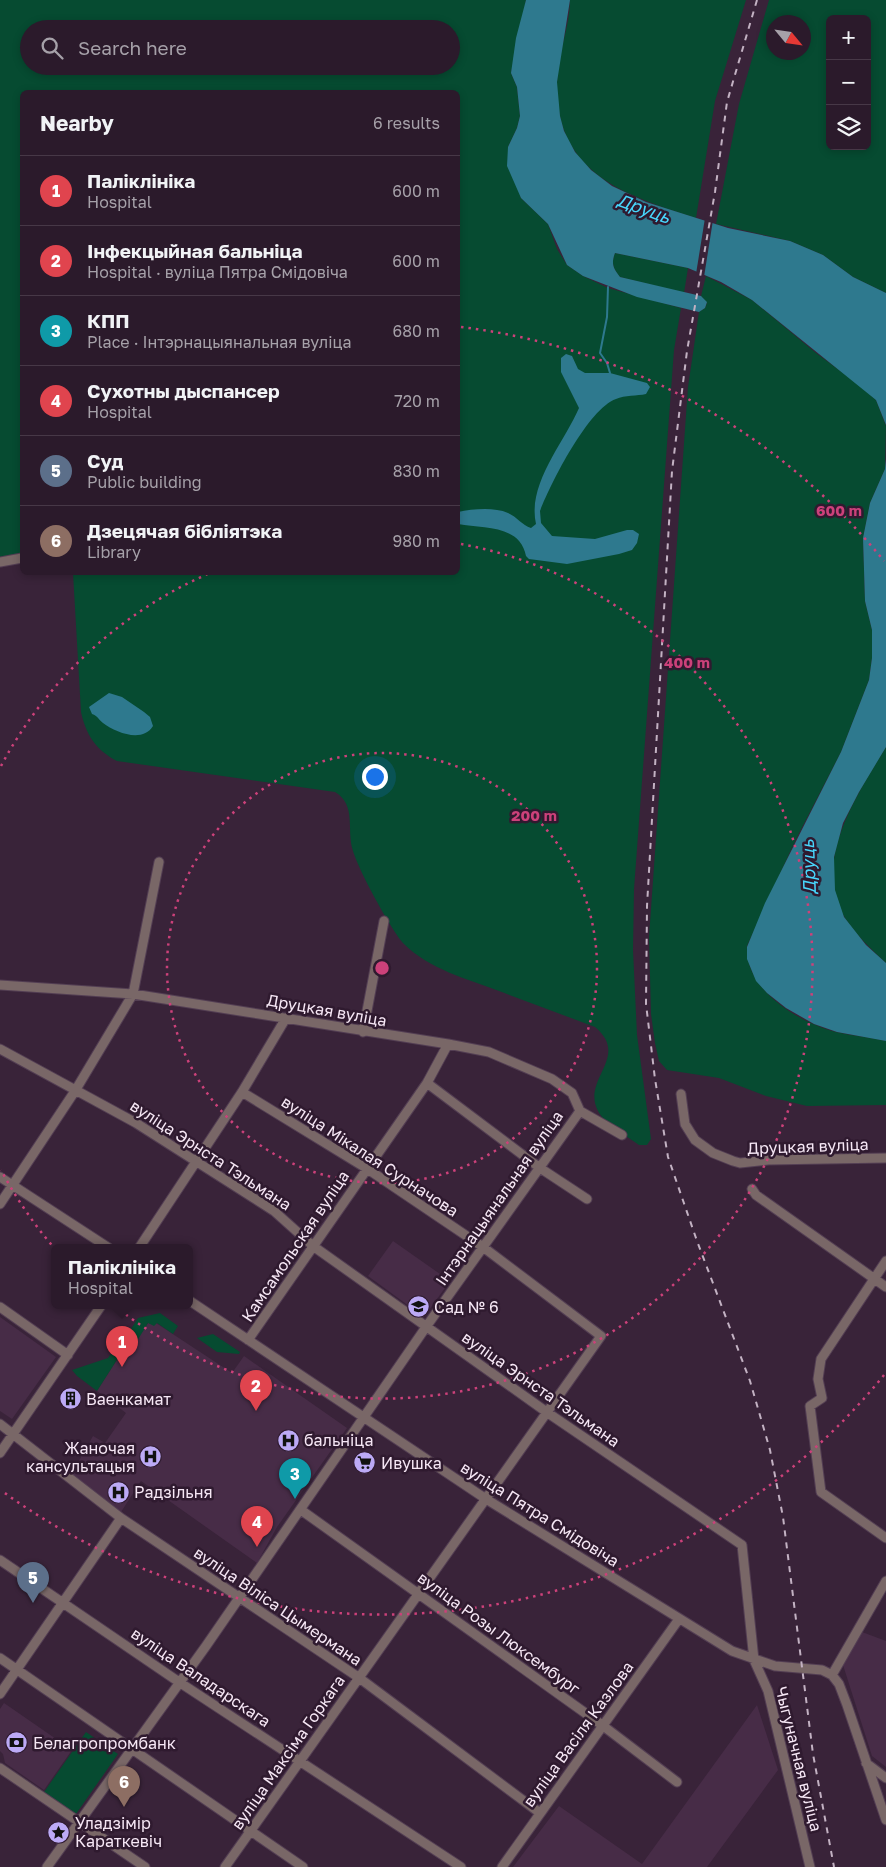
<!DOCTYPE html>
<html lang="en">
<head>
<meta charset="utf-8">
<style>
  :root { --surface:#2b1a2b; --page:#372737; --text:#f1f3f6; --muted:#a6a1a9; --line:#473847; --accent:#bcaaf6 }
  body { margin:0; font-family:"Golos Text",sans-serif; background:var(--page); color:var(--text) }
  .controls { position:absolute; right:15px; top:15px; display:grid; overflow:hidden; border-radius:8px; box-shadow:0 2px 8px #0003 }
  .controls button { width:45px; height:45px; display:grid; place-items:center; padding:0; border:0; border-bottom:1px solid var(--line); background:var(--surface); color:var(--text); font:25px sans-serif }
  .compass { position:absolute; left:766px; top:15px; width:45px; height:45px; border-radius:50%; background:var(--surface); box-shadow:0 2px 8px #0003; rotate:119deg }
  .you { position:absolute; left:374px; top:776px; width:18px; height:18px; margin:-12px; border:4px solid #fff; border-radius:50%; background:#1a73e8; box-shadow:0 0 0 8px #1a73e833 }
  .badge { display:grid; place-items:center; width:32px; height:32px; border-radius:50%; background:var(--accent); color:#fff; font-size:16px; font-weight:700 }
  .pin { position:absolute; translate:-50% -41px; filter:drop-shadow(0 1px 2px #0008) }
  .pin::after { content:''; position:absolute; top:26px; width:18px; height:15px; background:inherit; clip-path:polygon(0 0,100% 0,50% 100%) }
  .popup { position:absolute; left:51px; top:1244px; width:142px; height:65px; box-sizing:border-box; display:grid; place-content:center; border-radius:8px; background:var(--surface); filter:drop-shadow(0 1px 4px #0005); font-size:16px; white-space:nowrap; color:var(--muted) }
  .popup b { font-size:19px; color:var(--text) }
  .popup::after { content:''; position:absolute; left:50%; top:100%; margin-left:-10px; border:10px solid transparent; border-top-color:var(--surface) }
  .list { margin:0; padding:0; list-style:none }
  h2 { display:flex; justify-content:space-between; align-items:center; height:65px; margin:0; padding:0 20px; font-size:21px }
  h2 small { font-size:16px; font-weight:400; color:var(--muted) }
  .list li { display:grid; grid-template-columns:32px 1fr auto; gap:15px; align-items:center; box-sizing:border-box; height:70px; padding:0 20px; border-top:1px solid var(--line) }
  .list b { display:block; font-size:19px; white-space:nowrap }
  .list p { margin:0; font-size:16px; white-space:nowrap; color:var(--muted) }
  .list em { font-size:16px; font-style:normal; color:var(--muted) }
  .icon { flex:none; width:28px; height:28px; fill:none; stroke:currentColor; stroke-width:2; stroke-linecap:round; stroke-linejoin:round }
  .map { position:relative; flex:none; width:886px; height:1867px; overflow:hidden }
  .search { position:absolute; background:var(--surface); box-shadow:0 2px 8px #0003; left:20px; top:20px; width:440px; height:55px; display:flex; align-items:center; gap:12px; box-sizing:border-box; padding:0 18px; border-radius:28px; color:var(--muted); font-size:19px }
  .panel { position:absolute; background:var(--surface); box-shadow:0 2px 8px #0003; left:20px; top:90px; width:440px; height:485px; border-radius:8px }
  .map>svg:first-child { display:block }
  .built { fill:#472c47 }
  .green { fill:#064b31; fill-rule:evenodd }
  .water { fill:#2e798e }
  .pier { fill:#392339 }
  .lines { fill:none; stroke-linecap:round; stroke-linejoin:round }
  .stream { stroke:#2e798e; stroke-width:2 }
  .minor-casing { stroke:#533e53; stroke-width:11 }
  .minor { stroke:#796767; stroke-width:9 }
  .rail { stroke:#c3b2c3; stroke-width:2; stroke-dasharray:6 6; stroke-linecap:butt }
  .ring { fill:none; stroke:#cc417a; stroke-width:2.5; stroke-dasharray:2.5 5 }
  .labels { text-anchor:middle; dominant-baseline:central; stroke-width:5; stroke-linejoin:round; paint-order:stroke }
  .street-label { font-size:16px; fill:#f6e7f5; stroke:#2f1a2f }
  .poi-label { font-size:16px; fill:#f6e7f5; stroke:#2f1a2f; text-anchor:start }
  .water-label { font-size:18px; font-style:italic; fill:#48d7fd; stroke:#2f1a2f }
  .centre { fill:#cc417a; stroke:#2f1a2f; stroke-width:2.5 }
  .ring-label { font-size:15px; text-anchor:middle; font-weight:bold; fill:#cc417a; stroke:#2f1a2f; stroke-width:5; stroke-linejoin:round; paint-order:stroke }
</style>
</head>
<body>
<div class="map">
<svg width="886" height="1867" viewBox="0 0 886 1867">
  <rect width="100%" height="100%" fill="#392339"/>
  <path class="built" d="M393,1241l57,40 -26,36 -56,-41z
    M0,1317l56,40 -44,62 -12,-8z
    M148,1323h8l76,50 12,-17 103,72 -70,99 -20,36 -116,-82 -20,31 -49,-34v-5l21,-37 12,7 21,-30 -29,-22 23,-36 -3,-2 8,-12 3,2 4,-5 5,2z
    M862,1632l24,9v126l-14,-11 -29,-91z
    M4,1703l68,47 -28,40 -39,-27 -2,-9 -3,-3v-42z
    M757,1705l21,65 -71,97h-194l46,-61 83,58z"/>
  <path class="green" d="M0,0h526l-15,73 6,14 3,29 -3,12 -9,19 13,51 27,26 9,25 10,16 16,11 25,12 73,20 -7,42 -40,539 -1,61 4,85 14,104 -4,6h-8c-12,-9 -34,-20 -41,-34 -17,-32 33,-54 -3,-84 -32,-12 -64,-24 -96,-36 -32,-12 -70,-22 -95,-47 -13,-14 -46,-75 -51,-93 -7,-21 4,-46 -18,-59l-218,-31c-21,-11 -31,-26 -36,-49l-8,-139 385,-1v-480h-436v461l-22,4zM29,29h422v37h-422z
    M570,0h176l-31,101 -19,117c-72,-23 -141,-45 -139,-135 0,-28 13,-56 13,-83z
    M769,0h117v293l-33,-16 -30,-22 -33,-14 -74,-17 23,-120zM830,19h37v127h-37zM774,22h30v30h-30z
    M615,253l73,15 -4,25 -64,-16c-7,-9 -9,-14 -5,-24z
    M706,276l46,24 64,53 42,31 18,16 10,26 -1,43 -15,34 -7,35 2,63 7,29v28l-3,22 -28,72 -46,89 -48,105c-2,44 51,76 89,86 16,4 34,5 50,9v64l-79,1 -41,-10 -47,-18 -52,-8 -8,-9 -4,-18 -4,-29 -2,-77 39,-550 11,-75 6,-4 2,-5 -6,-7z
    M886,747v216c-15,-14 -30,-28 -41,-45 -35,-54 13,-125 41,-171z
    M160,1313l18,13 -5,8 -16,-11 -3,3 -6,-3 -11,18 -5,-3 -4,5 -4,-3 14,-22z
    M213,1334l27,18 -1,2 -22,-2 -20,-14z
    M113,1351l7,4 -23,36 -20,-15 -5,-6 36,-12z
    M86,1732l32,22 -42,60 -32,-22z"/>
  <path class="water" d="M526,0h44l-13,82 3,34 4,15 11,21 16,18 21,16 34,16 82,26 62,13 33,14 30,22 33,16v151v-19l-10,-25 -124,-100 -31,-18 -33,-14 -73,-15c-4,11 -2,15 5,24l81,19 6,6 -2,6 -6,4 -62,-15 -54,-21 -16,-11 -19,-41 -27,-26 -14,-32 1,-19 9,-19 3,-12 -3,-29 -6,-14 5,-35z
    M566,354l6,2 6,13 7,4h25l37,10 3,4 -4,7c-9,2 -21,1 -30,5 -28,10 -65,84 -76,112l1,12 11,13 43,3 32,-9h6l6,4 -2,9 -5,7 -13,4 -52,10 -38,-5 -3,-3c-6,-32 -43,-27 -68,-32v-12c15,-3 36,-5 50,1 9,4 14,12 23,15l5,-4c-9,-40 28,-81 43,-116l-18,-36v-14z
    M886,459v288l-27,45 -16,31 -9,34 1,33 9,27 22,28 20,18v78l-49,-9 -23,-8 -28,-16 -19,-15 -11,-12 -9,-22v-12l18,-44 76,-151 28,-72 3,-22v-28l-7,-29 -2,-63 7,-35 15,-34z
    M109,693l13,4 22,15 6,5 3,9c-10,17 -37,7 -50,-3 -5,-4 -5,-7 -11,-9l-3,-7z"/>
  <path class="pier" d="M705,218l8,2 -9,57 -8,-3z"/>
  <g class="lines">
    <path class="stream" d="M608,287l-1,30 -7,36 7,10 3,10"/>
    <defs>
      <path id="minor" d="M0,562l22,-4
        M0,985l133,9 315,50 41,8 63,27 20,14 8,18 42,24
        M363,1032l21,-111
        M0,1049l136,74 138,88 39,35 235,167 194,132 12,115 14,31 42,176
        M427,1083l113,85 47,31
        M681,1094l4,30 10,16 18,13 20,8 7,2 28,-3 118,-2
        M0,1177l109,71
        M752,1189l4,6 130,92
        M0,1204l75,-113 58,-97 26,-132
        M139,1248l103,-156 44,-74
        M886,1261l-65,98 -3,20 4,19 -12,8 11,86 65,46
        M190,1301l296,198 246,152 43,15 47,4 10,5 7,9 8,21 39,115
        M0,1307l68,48
        M248,1340l179,-257 21,-39
        M0,1424l121,94 237,159 182,136
        M0,1453l101,-147
        M301,1510l301,215 75,57
        M0,1560l179,122 282,185
        M0,1658l303,209
        M832,1675l54,-94
        M0,1694l121,-176
        M866,1763l20,15
        M0,1768l145,99
        M47,1867l159,-221 220,-319 154,-216
        M225,1867l376,-531 -118,-89 -117,-79 -124,-76
        M502,1867l177,-248"/>
    </defs>
    <use href="#minor" class="minor-casing"/>
    <use href="#minor" class="minor"/>
    <path class="rail" d="M757,0l-30,102 -12,90 -28,159 -15,120 -25,435 -1,98 9,75 13,78 29,84 53,140 20,69 13,67 30,237 21,113"/>
  </g>
  <g class="ring">
    <circle cx="382" cy="968" r="215"/>
    <path d="M1 766A431 431 0 0 1 210 573M461 544A431 431 0 1 1 1 1170"/>
    <path d="M884 1375A646 646 0 0 1 2 1491M461 327A646 646 0 0 1 884 561"/>
  </g>
  <defs>
    <symbol id="school-disc" viewBox="-11 -11 22 22"><circle r="9.5" fill="#bcaaf6" stroke="#2f1a2f"/><path d="M0-5L7-2L0 1L-7-2ZM-4 1L0 2.5L4 1V4Q0 6-4 4Z" fill="#111"/></symbol>
    <symbol id="building-disc" viewBox="-11 -11 22 22"><circle r="9.5" fill="#bcaaf6" stroke="#2f1a2f"/><path d="M-4-6H4V6H1V3H-1V6H-4ZM-2.5-4.3h1.7v1.8h-1.7ZM.8-4.3h1.7v1.8H.8ZM-2.5-1h1.7V.8h-1.7ZM.8-1h1.7V.8H.8Z" fill="#111"/></symbol>
    <symbol id="hospital-disc" viewBox="-11 -11 22 22"><circle r="9.5" fill="#bcaaf6" stroke="#2f1a2f"/><path d="M-5-5h3v3.5h4V-5h3V5h-3V1.5h-4V5h-3Z" fill="#111"/></symbol>
    <symbol id="supermarket-disc" viewBox="-11 -11 22 22"><circle r="9.5" fill="#bcaaf6" stroke="#2f1a2f"/><path d="M-6-5.5h2.5l.6 2H6L4.5 2H-2.5L-4.4-4H-6ZM-1.5 3.2a1.3 1.3 0 1 0 .1 0ZM3 3.2a1.3 1.3 0 1 0 .1 0Z" fill="#111"/></symbol>
    <symbol id="bank-disc" viewBox="-11 -11 22 22"><circle r="9.5" fill="#bcaaf6" stroke="#2f1a2f"/><path d="M-6-4H6V4H-6ZM0-2.3a2.3 2.3 0 1 0 0 4.6a2.3 2.3 0 1 0 0-4.6Z" fill="#111"/></symbol>
    <symbol id="sight-disc" viewBox="-11 -11 22 22"><circle r="9.5" fill="#bcaaf6" stroke="#2f1a2f"/><path d="M0-6L1.8-2.2L6-1.7L2.9 1.2L3.7 5.4L0 3.3L-3.7 5.4L-2.9 1.2L-6-1.7L-1.8-2.2Z" fill="#111"/></symbol>
  </defs>
  <g fill-rule="evenodd">
    <use href="#school-disc" x="406" y="1294" width="25" height="25"/>
    <use href="#building-disc" x="58" y="1386" width="25" height="25"/>
    <use href="#hospital-disc" x="276" y="1428" width="25" height="25"/>
    <use href="#hospital-disc" x="138" y="1444" width="25" height="25"/>
    <use href="#supermarket-disc" x="352" y="1450" width="25" height="25"/>
    <use href="#hospital-disc" x="106" y="1480" width="25" height="25"/>
    <use href="#bank-disc" x="4" y="1730" width="25" height="25"/>
    <use href="#sight-disc" x="46" y="1820" width="25" height="25"/>
  </g>
  <g class="labels">
    <g class="street-label">
      <text transform="translate(327 1010) rotate(10)">Друцкая вуліца</text>
      <text transform="translate(808 1146) rotate(-2)">Друцкая вуліца</text>
      <text transform="translate(211 1155) rotate(33)">вуліца Эрнста Тэльмана</text>
      <text transform="translate(370 1156) rotate(33)">вуліца Мікалая Сурначова</text>
      <text transform="translate(499 1198) rotate(-55)">Інтэрнацыянальная вуліца</text>
      <text transform="translate(295 1246) rotate(-56)">Камсамольская вуліца</text>
      <text transform="translate(541 1389) rotate(35)">вуліца Эрнста Тэльмана</text>
      <text transform="translate(540 1514) rotate(32)">вуліца Пятра Смідовіча</text>
      <text transform="translate(278 1606) rotate(34)">вуліца Віліса Цымермана</text>
      <text transform="translate(499 1633) rotate(36)">вуліца Розы Люксембург</text>
      <text transform="translate(201 1677) rotate(34)">вуліца Валадарскага</text>
      <text transform="translate(578 1734) rotate(-54)">вуліца Васіля Казлова</text>
      <text transform="translate(288 1752) rotate(-55)">вуліца Максіма Горкага</text>
      <text transform="translate(799 1759) rotate(76)">Чыгуначная вуліца</text>
    </g>
    <g class="poi-label">
      <text x="434" y="1307">Сад № 6</text>
      <text x="86" y="1399">Ваенкамат</text>
      <text x="304" y="1440">бальніца</text>
      <text x="135" y="1448" text-anchor="end">Жаночая<tspan x="135" dy="18">кансультацыя</tspan></text>
      <text x="381" y="1463">Ивушка</text>
      <text x="134" y="1492">Радзільня</text>
      <text x="33" y="1743">Белагропромбанк</text>
      <text x="75" y="1823">Уладзімір<tspan x="75" dy="18">Караткевіч</tspan></text>
    </g>
    <g class="water-label">
      <text transform="translate(644 208) rotate(20)">Друць</text>
      <text transform="translate(808 867) rotate(-92)">Друць</text>
    </g>
  </g>
  <circle cx="382" cy="968" r="8" class="centre"/>
  <g class="ring-label">
    <text x="839" y="516">600 m</text>
    <text x="687" y="668">400 m</text>
    <text x="534" y="821">200 m</text>
  </g>
</svg>
<div class="controls">
<button>+</button>
<button>−</button>
<button><svg class="icon" aria-label="layers" viewBox="0 0 24 24"><path d="M12 4l9 5-9 5-9-5zM3 14l9 5 9-5"/></svg></button>
</div>
<svg class="compass" viewBox="-18 -18 36 36"><path d="M0-13l5 13h-10z" fill="#e53935"/><path d="M0 13l5-13h-10z" fill="#a6a1a9"/></svg>
<div class="you"></div>
<div class="pin badge" style="left:122px;top:1367px;background:#e0444e">1</div>
<div class="popup"><b>Паліклініка</b>Hospital</div>
<div class="pin badge" style="left:256px;top:1411px;background:#e0444e">2</div>
<div class="pin badge" style="left:295px;top:1499px;background:#0f9aa8">3</div>
<div class="pin badge" style="left:257px;top:1547px;background:#e0444e">4</div>
<div class="pin badge" style="left:33px;top:1603px;background:#5c6f8a">5</div>
<div class="pin badge" style="left:124px;top:1807px;background:#8d6e63">6</div>
<div class="search"><svg class="icon" aria-label="search" viewBox="0 0 24 24"><circle cx="10" cy="10" r="6"/><path d="M15 15l6 6"/></svg>Search here</div>
<section class="panel">
<h2>Nearby<small>6 results</small></h2>
<ul class="list">
<li><span class="badge" style="background:#e0444e">1</span><div><b>Паліклініка</b><p>Hospital</p></div><em>600 m</em></li>
<li><span class="badge" style="background:#e0444e">2</span><div><b>Інфекцыйная бальніца</b><p>Hospital · вуліца Пятра Смідовіча</p></div><em>600 m</em></li>
<li><span class="badge" style="background:#0f9aa8">3</span><div><b>КПП</b><p>Place · Інтэрнацыянальная вуліца</p></div><em>680 m</em></li>
<li><span class="badge" style="background:#e0444e">4</span><div><b>Сухотны дыспансер</b><p>Hospital</p></div><em>720 m</em></li>
<li><span class="badge" style="background:#5c6f8a">5</span><div><b>Суд</b><p>Public building</p></div><em>830 m</em></li>
<li><span class="badge" style="background:#8d6e63">6</span><div><b>Дзецячая бібліятэка</b><p>Library</p></div><em>980 m</em></li>
</ul>
</section>
</div>
</body>
</html>
